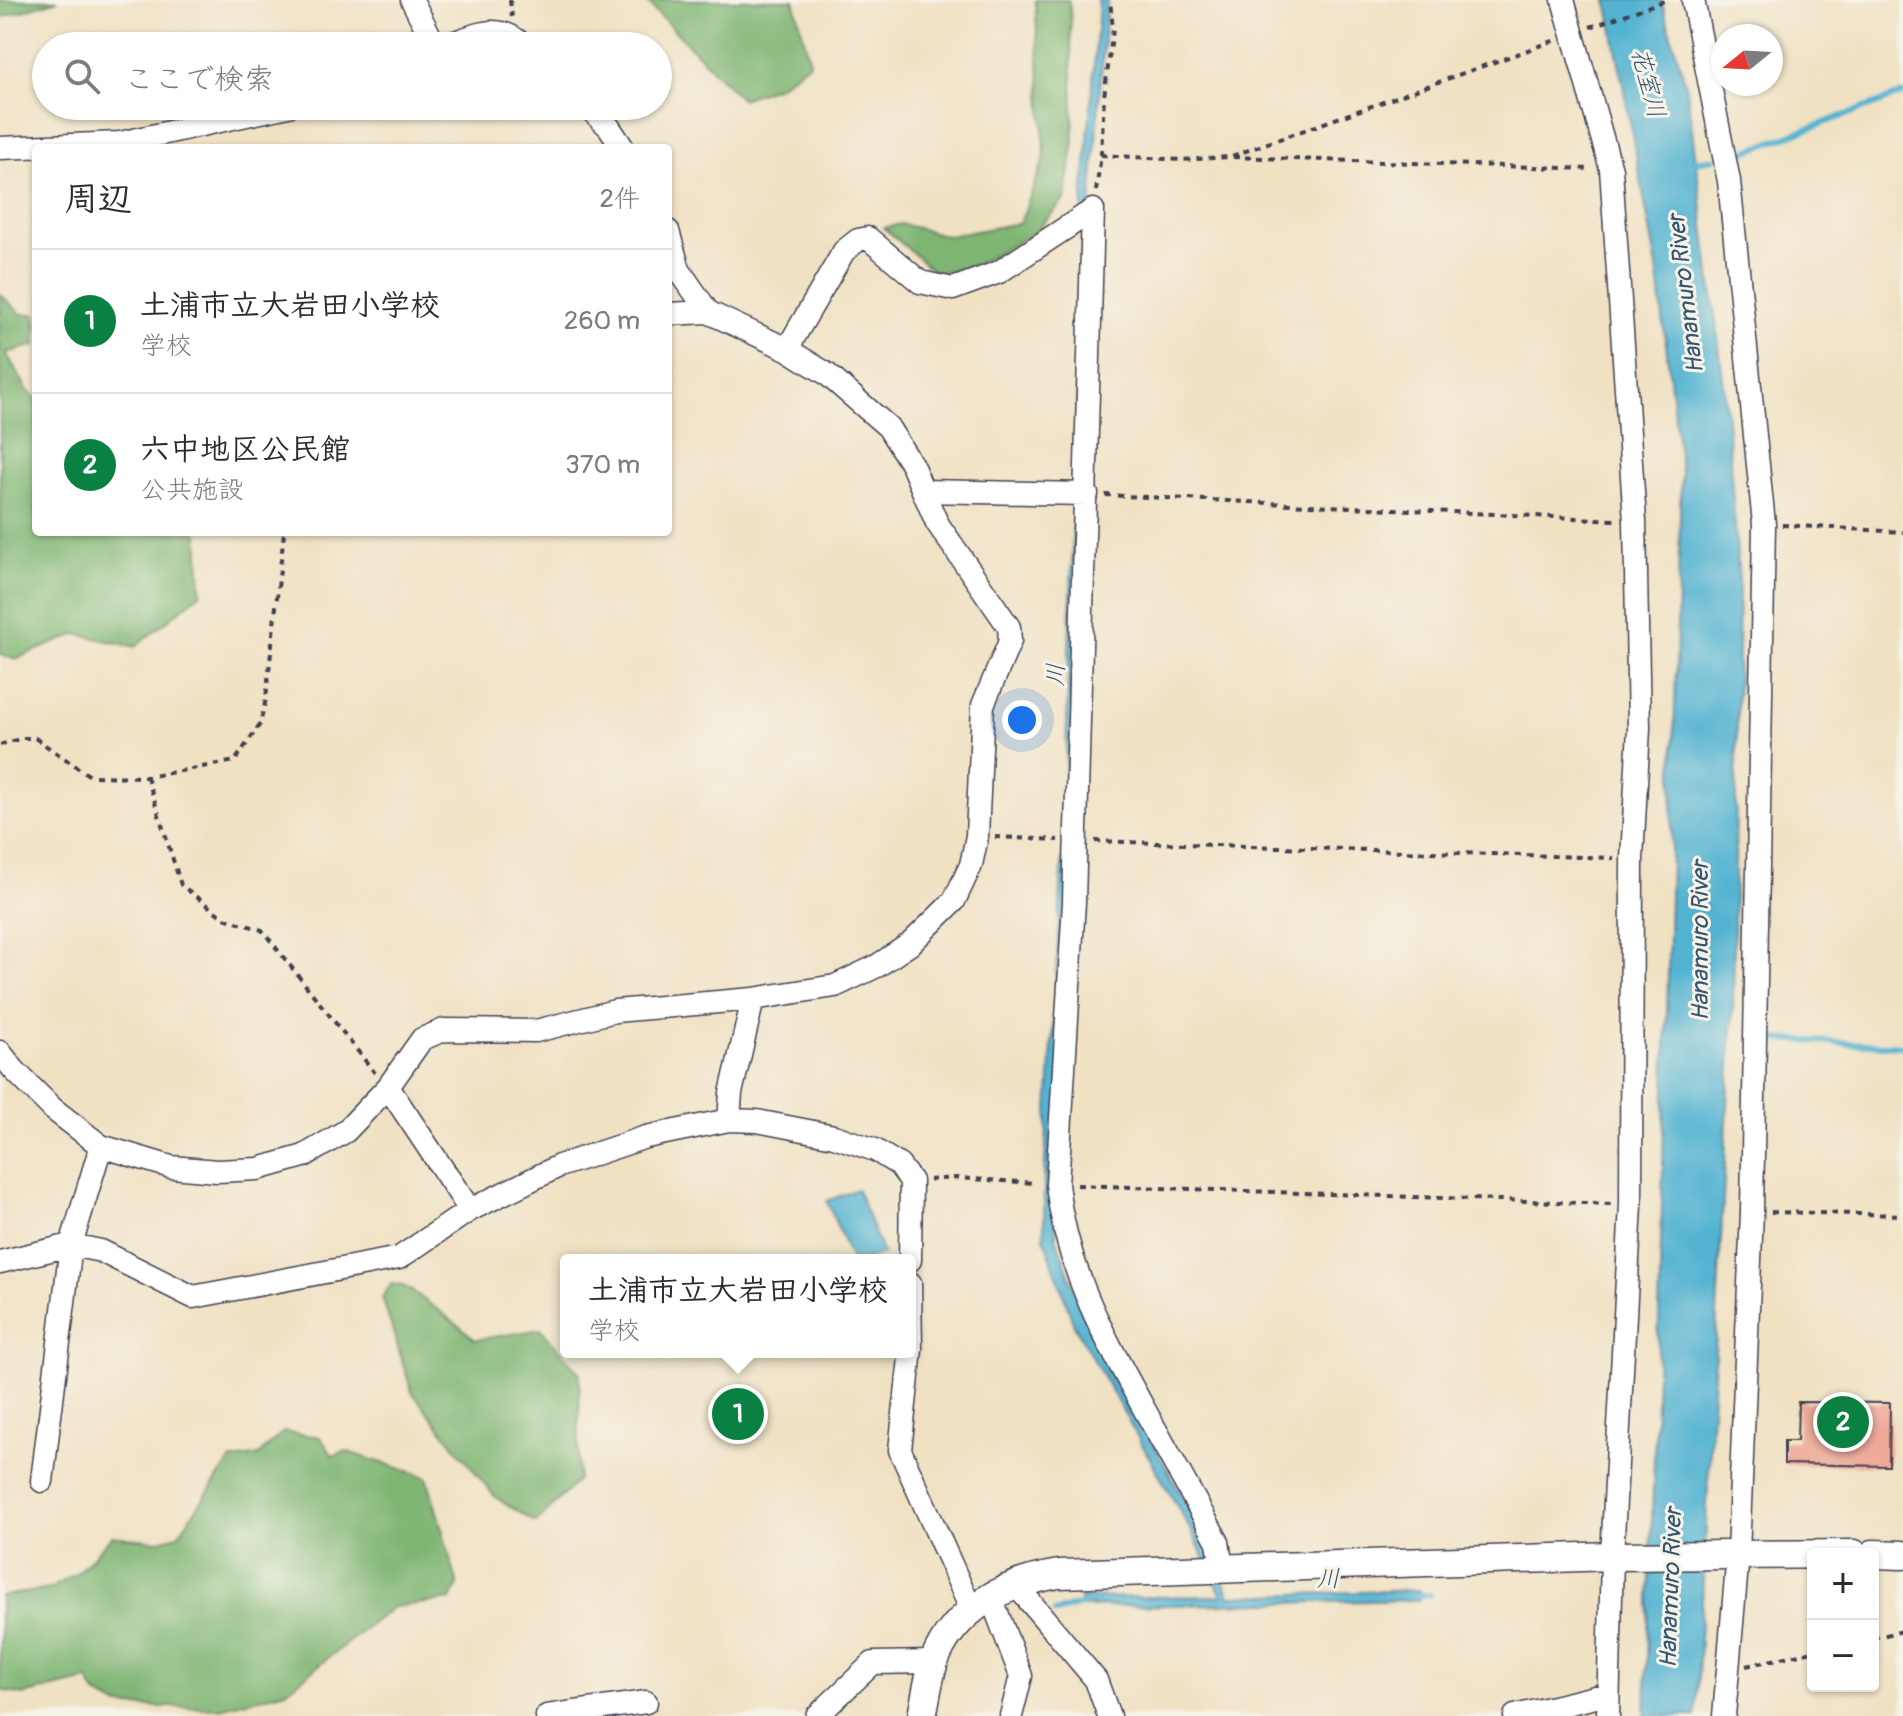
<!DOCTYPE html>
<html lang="ja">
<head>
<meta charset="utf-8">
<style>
  :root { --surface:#fff; --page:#f2f2f3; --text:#2b2b33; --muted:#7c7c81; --line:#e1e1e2; --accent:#0b8043 }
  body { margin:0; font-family:Pangolin,"Klee One",sans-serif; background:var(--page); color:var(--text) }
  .controls { position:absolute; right:24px; bottom:24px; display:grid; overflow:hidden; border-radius:8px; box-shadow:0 2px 6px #0004 }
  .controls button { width:72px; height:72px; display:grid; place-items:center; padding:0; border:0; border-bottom:2px solid var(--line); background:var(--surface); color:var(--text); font:40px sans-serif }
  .compass { position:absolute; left:1711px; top:24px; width:72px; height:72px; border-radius:50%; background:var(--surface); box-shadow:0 2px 6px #0004; rotate:252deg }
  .you { position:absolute; left:1022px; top:720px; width:28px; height:28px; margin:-20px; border:6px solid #fff; border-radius:50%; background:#1a73e8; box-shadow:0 0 0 12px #1a73e833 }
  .badge { display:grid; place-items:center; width:52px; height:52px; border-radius:50%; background:var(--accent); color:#fff; font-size:26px; font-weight:700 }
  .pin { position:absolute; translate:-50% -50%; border:4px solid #fff; box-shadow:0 2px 8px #0006 }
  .popup { position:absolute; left:560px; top:1254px; width:356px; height:104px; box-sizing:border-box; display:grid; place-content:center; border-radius:8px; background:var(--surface); filter:drop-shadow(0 2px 6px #0005); font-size:26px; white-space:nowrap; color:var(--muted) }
  .popup b { font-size:30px; color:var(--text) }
  .popup::after { content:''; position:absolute; left:50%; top:100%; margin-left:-16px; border:16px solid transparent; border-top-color:var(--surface) }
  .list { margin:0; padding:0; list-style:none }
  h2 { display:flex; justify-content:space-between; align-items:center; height:104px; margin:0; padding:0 32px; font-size:34px }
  h2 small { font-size:26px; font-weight:400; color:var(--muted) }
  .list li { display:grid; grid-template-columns:52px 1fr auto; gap:24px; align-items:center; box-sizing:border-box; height:144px; padding:0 32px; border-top:2px solid var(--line) }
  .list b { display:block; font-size:30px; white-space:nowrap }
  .list p { margin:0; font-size:26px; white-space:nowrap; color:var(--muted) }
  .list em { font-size:26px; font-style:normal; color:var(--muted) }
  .icon { flex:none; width:44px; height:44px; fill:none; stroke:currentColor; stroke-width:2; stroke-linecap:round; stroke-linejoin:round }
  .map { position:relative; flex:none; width:1903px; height:1716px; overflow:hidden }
  .search { position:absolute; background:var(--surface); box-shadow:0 2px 6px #0004; left:32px; top:32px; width:640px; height:88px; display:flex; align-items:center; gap:20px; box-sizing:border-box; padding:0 28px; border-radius:44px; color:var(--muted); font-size:30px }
  .panel { position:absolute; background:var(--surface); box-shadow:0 2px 6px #0004; left:32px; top:144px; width:640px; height:392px; border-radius:8px }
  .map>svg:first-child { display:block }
  .forest { fill:#7eb572; stroke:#506c56; stroke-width:2 }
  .water { fill:#52b3d1; stroke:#3a6a86; stroke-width:2 }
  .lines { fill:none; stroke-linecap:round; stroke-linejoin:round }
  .stream { stroke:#52b3d1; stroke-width:6 }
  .building { fill:#eea18f }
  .minor-casing { stroke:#413f4f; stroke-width:25 }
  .tertiary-casing { stroke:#413f4f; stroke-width:31 }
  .path { stroke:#413f4f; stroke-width:4; stroke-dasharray:6 6; stroke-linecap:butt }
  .minor { stroke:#fff; stroke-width:22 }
  .tertiary { stroke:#fff; stroke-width:28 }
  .labels { text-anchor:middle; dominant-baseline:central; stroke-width:6; stroke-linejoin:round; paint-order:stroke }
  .water-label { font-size:24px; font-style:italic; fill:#335570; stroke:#f7f3e8 }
</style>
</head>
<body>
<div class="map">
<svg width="1903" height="1716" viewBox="0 0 1903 1716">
  <rect width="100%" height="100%" fill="#f7f3e8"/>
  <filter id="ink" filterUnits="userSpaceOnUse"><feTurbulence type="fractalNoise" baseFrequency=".0125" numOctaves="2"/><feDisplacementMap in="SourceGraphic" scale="16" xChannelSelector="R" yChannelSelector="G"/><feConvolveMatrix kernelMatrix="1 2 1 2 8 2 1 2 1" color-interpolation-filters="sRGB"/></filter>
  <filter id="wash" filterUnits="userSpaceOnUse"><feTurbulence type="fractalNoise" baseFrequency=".006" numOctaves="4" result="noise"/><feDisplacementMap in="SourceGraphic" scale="32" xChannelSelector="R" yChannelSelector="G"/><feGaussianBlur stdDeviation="1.8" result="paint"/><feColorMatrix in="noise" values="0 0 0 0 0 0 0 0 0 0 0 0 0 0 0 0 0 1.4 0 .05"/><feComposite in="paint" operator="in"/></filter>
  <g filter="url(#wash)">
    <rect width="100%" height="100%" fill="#f0e1c3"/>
    <path class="forest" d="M0,0h58l-58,18z
      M645,0h149l16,62 -32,24 -37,13z
      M1035,0h33l2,7 4,134 -8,57 -33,36 -58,31 -38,9 -53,-46 17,-4 47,12 72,-13 25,-66z
      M0,294l21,20h15v31l-30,8 22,38 8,7v134h159l3,3 3,58 -66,54 -58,-13 -62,25 -15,-5z
      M392,1284c4,1 9,1 13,3 6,2 67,48 70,53l66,-11 39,44 -2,107 -42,43 -41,-26 -83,-105 -30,-95z
      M283,1432l37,5 13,19 12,-5 82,26 31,108 -7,15 -58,7 -107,84 -66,17 -100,-2 -24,-12 -8,-14 -65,15 -23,-5v-94l50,-7 27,-16 35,-37 44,5 22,-6 52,-74 29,-6z"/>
    <path class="water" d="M1097,0h10l-16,206 -35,1031 30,85 116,210 28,64 189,-6v10l-338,7 -1,-9 142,-2 -28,-60 -120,-211 -30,-87v-57l19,-326 20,-655 16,-195z
      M1607,0h54l26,89 38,305 14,186 -6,428 -37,708h-51l14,-399 22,-843 -24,-207z
      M857,1189l26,65 -17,6h-15l-24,-59z"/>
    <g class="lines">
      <path class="stream" d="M1739,154l164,-60
        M1690,163l24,-4
        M1773,1039l130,7
        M1413,1595h17
        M1055,1612l31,-9"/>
    </g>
    <g id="blocks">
      <path class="building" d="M1798,1402l92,1 -1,63 -105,-2v-23h13z"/>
    </g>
  </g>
  <g filter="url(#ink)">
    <use href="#blocks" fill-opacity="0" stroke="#413f4f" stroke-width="2"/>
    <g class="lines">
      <defs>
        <path id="minor" d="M412,0l23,46
          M1563,0l48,169 24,352 4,207 -7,131 -1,346 -19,351 -4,160
          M1693,0l36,181 35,343 -12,687 -14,343 -14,162
          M444,46c31,-10 54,-26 80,0
          M587,106l22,21 14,21
          M0,148l120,-5 168,-37
          M1093,210l-19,692 -17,283c10,86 45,147 86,222 25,45 50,90 75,135l4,26
          M668,231l11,39 29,42
          M787,349l57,-98 14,-11 10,-2 52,44 33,7 46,-17 94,-62
          M924,491l163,3
          M0,1052l14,18 39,39 48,37 70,21 46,4 41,-2 46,-13 42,-25 42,-44 34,-48 22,-9 92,1 79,-20 138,-12 82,-13 42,-20 33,-22 44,-43 17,-36 6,-29 6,-131 27,-64 -1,-14 -72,-104 -25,-58 -24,-38 -61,-53 -40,-25 -79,-37 -40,2
          M388,1087l82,123
          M729,1120l2,-27 22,-94
          M0,1262l71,-17 30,6 92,46 206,-39 71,-48 89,-44 87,-29 83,-17 28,1 77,15 41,14 24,15 12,16 -1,79
          M910,1283l1,66 -11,101 71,159
          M42,1481l29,-236 30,-99
          M1015,1584l81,96 13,36
          M991,1597l30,79 -10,40
          M547,1716l99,-14
          M817,1716l56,-53 61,-1
          M1515,1716l93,-22"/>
        <path id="tertiary" d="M1873,1554l30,1
          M922,1716c4,-18 6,-37 12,-54 20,-53 72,-80 125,-88l553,-18 242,-2"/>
      </defs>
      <use href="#minor" class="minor-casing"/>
      <use href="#tertiary" class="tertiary-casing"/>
      <path class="path" d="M510,0l2,17
        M1590,27l77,-27
        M1101,155l3,-58 9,-68 -3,-29
        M1233,157l359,12
        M1096,191l5,-36 81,5 47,-3 327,-117
        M1105,495l511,25
        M1782,525l121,7
        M0,745l22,-7h13l55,38 57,1 88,-16 25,-37 6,-25 18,-167
        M147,777l34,108 43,33 38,12 113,143
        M995,837l63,3
        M1095,841l519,17
        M929,1180l26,-2 81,5
        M1077,1185l535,19
        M1771,1212l132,3
        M1873,1638l30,-7
        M1746,1666l67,-15"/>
      <use href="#minor" class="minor"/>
      <use href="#tertiary" class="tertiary"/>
    </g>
  </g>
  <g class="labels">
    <g class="water-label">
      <text transform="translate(1648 83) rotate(75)">花室川</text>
      <text transform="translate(1686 294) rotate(-97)">Hanamuro River</text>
      <text transform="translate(1056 675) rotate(-88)">川</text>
      <text transform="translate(1700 941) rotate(-90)">Hanamuro River</text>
      <text transform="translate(1328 1579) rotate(-1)">川</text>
      <text transform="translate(1671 1588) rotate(-88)">Hanamuro River</text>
    </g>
  </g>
</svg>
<div class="controls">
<button>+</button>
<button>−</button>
</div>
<svg class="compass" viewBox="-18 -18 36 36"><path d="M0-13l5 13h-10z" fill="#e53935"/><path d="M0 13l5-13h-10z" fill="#7c7c81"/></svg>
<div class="you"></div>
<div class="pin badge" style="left:738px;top:1414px">1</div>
<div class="popup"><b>土浦市立大岩田小学校</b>学校</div>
<div class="pin badge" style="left:1843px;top:1422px">2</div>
<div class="search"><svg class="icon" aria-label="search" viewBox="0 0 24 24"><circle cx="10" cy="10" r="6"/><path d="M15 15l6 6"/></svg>ここで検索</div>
<section class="panel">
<h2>周辺<small>2件</small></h2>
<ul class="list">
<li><span class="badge">1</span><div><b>土浦市立大岩田小学校</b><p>学校</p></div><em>260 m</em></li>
<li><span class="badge">2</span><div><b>六中地区公民館</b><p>公共施設</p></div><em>370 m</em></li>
</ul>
</section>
</div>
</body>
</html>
